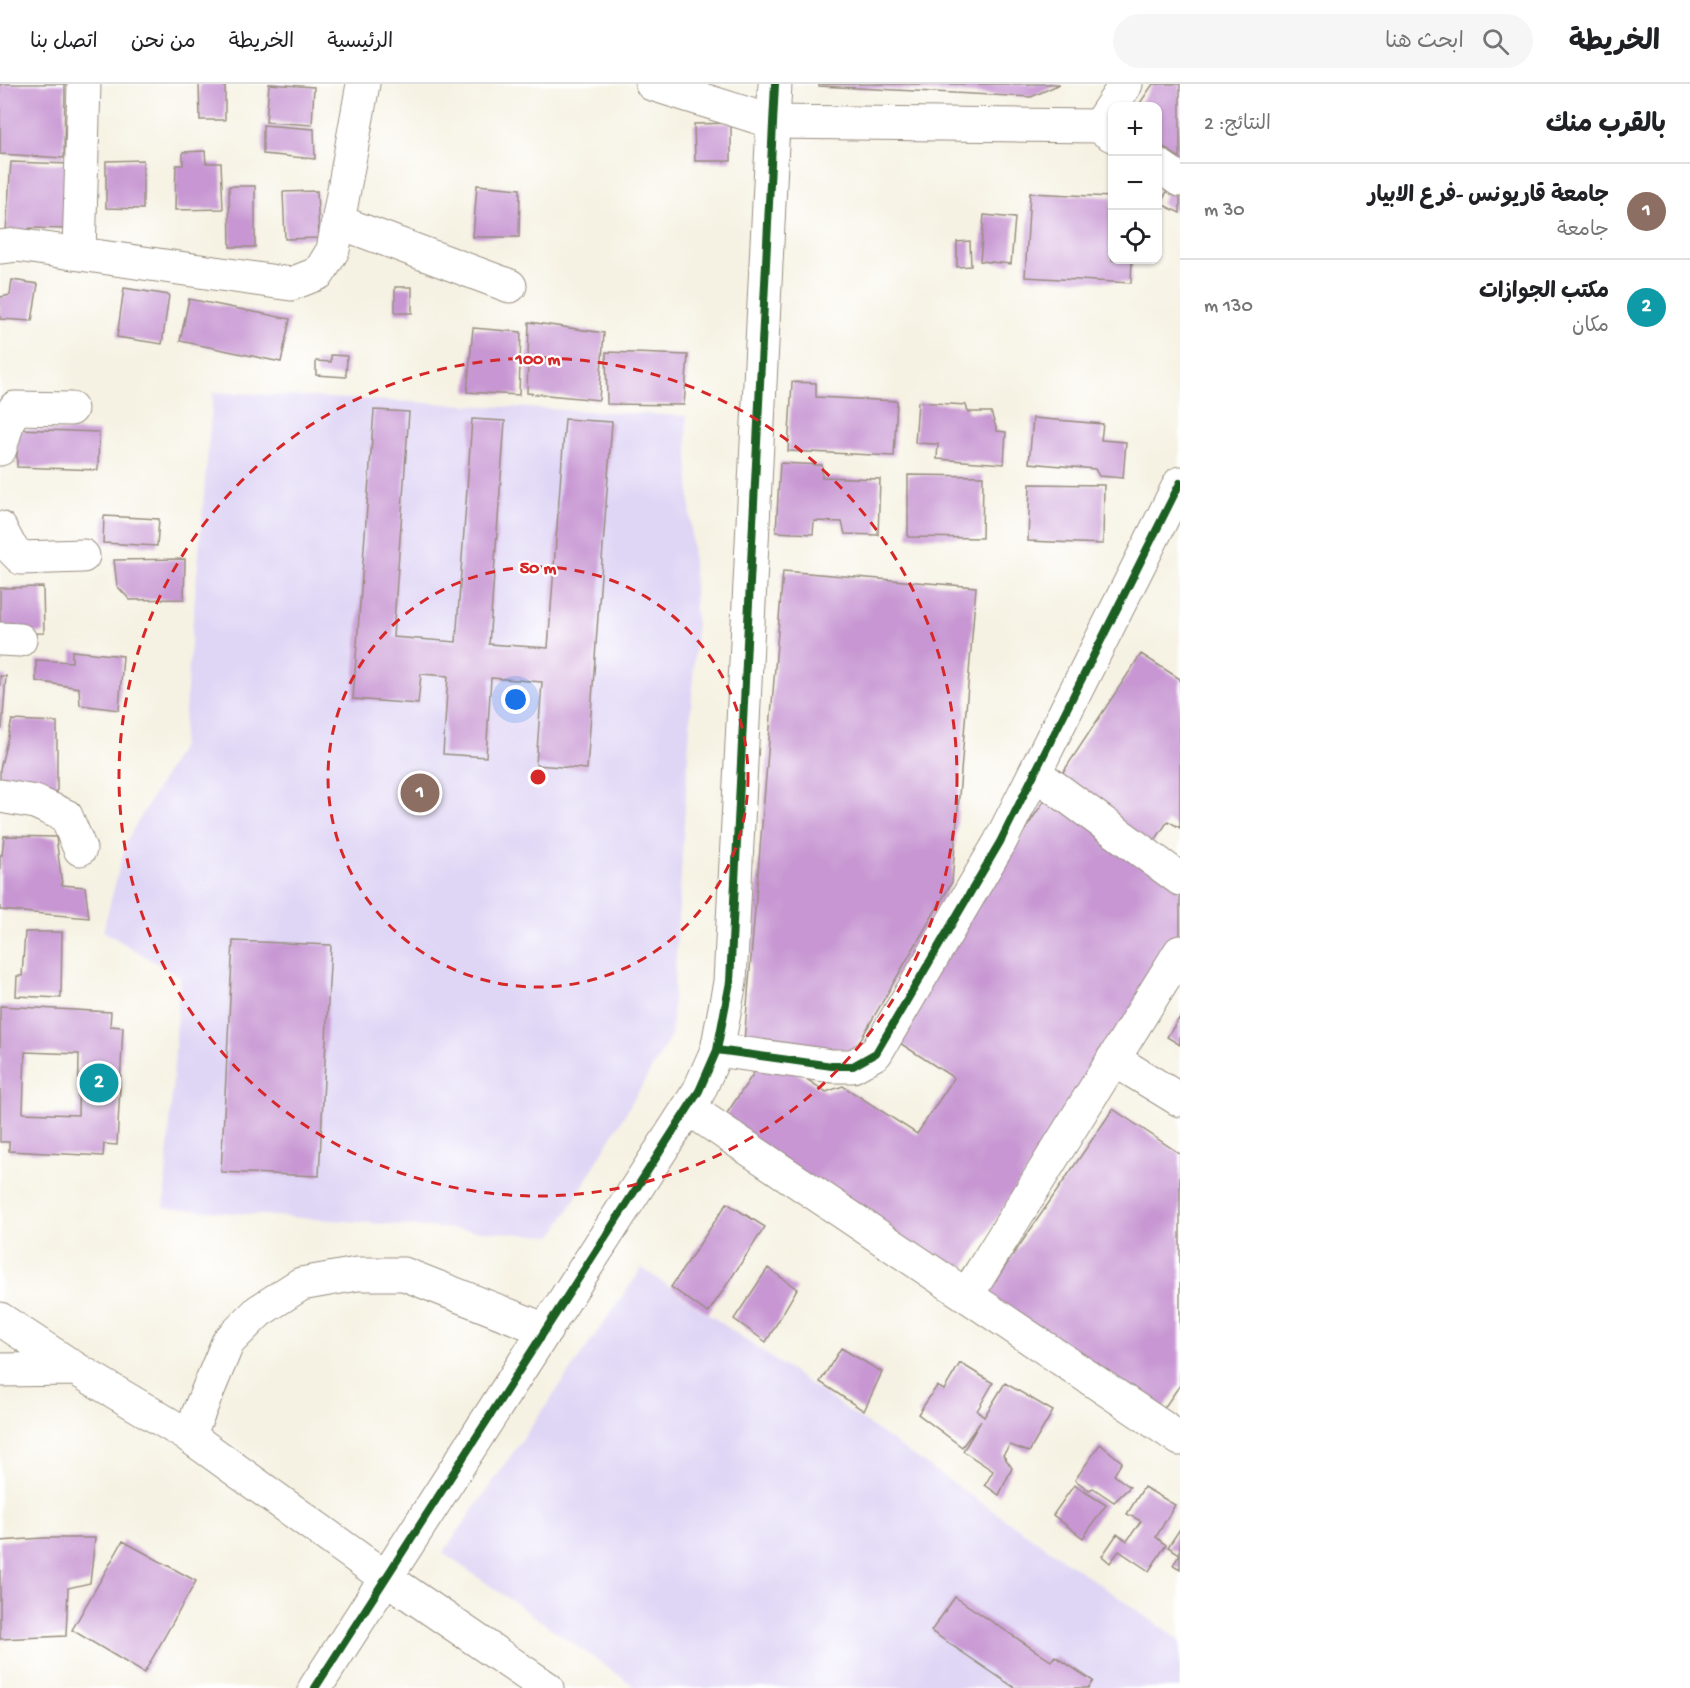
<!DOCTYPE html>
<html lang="ar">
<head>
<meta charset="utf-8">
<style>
  :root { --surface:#fff; --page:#f6f6f6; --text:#202124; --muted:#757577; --line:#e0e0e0; --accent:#2563eb }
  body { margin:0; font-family:"Gochi Hand","Playpen Sans Arabic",sans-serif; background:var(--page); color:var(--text); direction:rtl }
  .controls { position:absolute; right:18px; top:18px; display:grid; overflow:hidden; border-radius:12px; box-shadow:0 2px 4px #0004 }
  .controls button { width:54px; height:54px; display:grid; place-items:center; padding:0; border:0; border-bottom:2px solid var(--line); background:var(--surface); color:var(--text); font:30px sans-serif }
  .you { position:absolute; left:516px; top:616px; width:21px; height:21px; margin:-15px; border:4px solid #fff; border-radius:50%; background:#1a73e8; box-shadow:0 0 0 9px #1a73e833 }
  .badge { display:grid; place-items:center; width:39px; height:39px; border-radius:50%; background:var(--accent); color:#fff; font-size:20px; font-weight:700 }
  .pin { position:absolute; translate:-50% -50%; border:3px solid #fff; box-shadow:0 2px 6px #0006 }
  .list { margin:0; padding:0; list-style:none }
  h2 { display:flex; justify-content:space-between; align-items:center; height:78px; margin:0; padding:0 24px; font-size:26px }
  h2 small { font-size:20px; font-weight:400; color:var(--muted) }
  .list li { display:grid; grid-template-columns:39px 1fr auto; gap:18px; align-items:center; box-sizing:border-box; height:96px; padding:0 24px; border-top:2px solid var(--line) }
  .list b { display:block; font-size:22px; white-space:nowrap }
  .list p { margin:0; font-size:20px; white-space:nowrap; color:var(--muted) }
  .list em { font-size:20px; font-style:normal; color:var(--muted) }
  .icon { flex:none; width:33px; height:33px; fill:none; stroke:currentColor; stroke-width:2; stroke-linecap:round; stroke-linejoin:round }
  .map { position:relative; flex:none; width:1180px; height:1604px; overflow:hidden; direction:ltr }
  header { display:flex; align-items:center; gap:36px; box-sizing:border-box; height:84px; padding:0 30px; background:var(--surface); border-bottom:2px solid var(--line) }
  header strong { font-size:28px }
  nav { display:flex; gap:33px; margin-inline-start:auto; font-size:21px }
  .search { width:420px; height:54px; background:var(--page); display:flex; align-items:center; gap:15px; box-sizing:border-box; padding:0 21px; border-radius:33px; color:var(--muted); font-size:22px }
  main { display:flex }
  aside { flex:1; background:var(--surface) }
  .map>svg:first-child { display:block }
  .built { fill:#dfd5f5 }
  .building { fill:#c897d3; fill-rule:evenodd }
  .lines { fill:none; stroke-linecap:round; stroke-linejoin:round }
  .minor-casing { stroke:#988e80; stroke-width:35 }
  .minor { stroke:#fff; stroke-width:33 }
  .cycleway-casing { stroke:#fff; stroke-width:11 }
  .cycleway { stroke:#1b5e20; stroke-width:8 }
  .ring { fill:none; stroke:#d62828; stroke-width:3; stroke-dasharray:10 8 }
  .centre { fill:#d62828; stroke:#fff; stroke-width:3 }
  .ring-label { font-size:18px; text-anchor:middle; font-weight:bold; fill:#d62828; stroke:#fff; stroke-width:4.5; stroke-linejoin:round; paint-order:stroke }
</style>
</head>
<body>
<header>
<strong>الخريطة</strong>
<div class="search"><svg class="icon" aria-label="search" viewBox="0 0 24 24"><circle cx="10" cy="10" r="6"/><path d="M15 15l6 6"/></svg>ابحث هنا</div>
<nav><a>الرئيسية</a><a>الخريطة</a><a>من نحن</a><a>اتصل بنا</a></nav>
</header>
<main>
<aside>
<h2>بالقرب منك<small>النتائج: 2</small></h2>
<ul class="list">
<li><span class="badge" style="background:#8d6e63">1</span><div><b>جامعة قاريونس -فرع الابيار</b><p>جامعة</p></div><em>30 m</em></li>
<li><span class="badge" style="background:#0f9aa8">2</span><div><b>مكتب الجوازات</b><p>مكان</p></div><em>130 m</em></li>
</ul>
</aside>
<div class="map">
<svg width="1180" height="1604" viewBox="0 0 1180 1604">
  <rect width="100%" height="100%" fill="#fff"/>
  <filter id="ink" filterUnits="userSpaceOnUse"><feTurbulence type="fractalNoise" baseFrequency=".0167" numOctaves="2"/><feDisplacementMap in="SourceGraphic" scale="12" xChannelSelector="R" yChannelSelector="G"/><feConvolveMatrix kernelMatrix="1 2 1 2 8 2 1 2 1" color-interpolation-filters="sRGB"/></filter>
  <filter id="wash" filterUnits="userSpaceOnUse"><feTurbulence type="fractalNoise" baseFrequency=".008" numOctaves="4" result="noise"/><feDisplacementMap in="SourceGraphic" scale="24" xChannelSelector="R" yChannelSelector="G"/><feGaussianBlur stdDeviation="1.35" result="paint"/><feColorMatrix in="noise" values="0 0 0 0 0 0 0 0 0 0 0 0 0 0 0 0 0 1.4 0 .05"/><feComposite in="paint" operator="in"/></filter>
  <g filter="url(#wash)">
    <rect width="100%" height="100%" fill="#f6f2e3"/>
    <path class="built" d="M213,308l473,24 10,212 -25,408 -118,200 -389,-28 16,-231 -77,-46 23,-89 56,-97z
      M642,1184l538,372v48h-543l-194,-135z"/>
    <g id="blocks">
      <path class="building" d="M0,0h65l-1,74 -64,-4z
        M199,0h26v36h-25z
        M269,0l45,3 -2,38 -46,-3z
        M819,0h241l-29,13 -212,-11z
        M1153,0h27v74l-22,-14v-38h-20z
        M731,39v38h-36l-1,-37z
        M263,41l51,4 1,30 -52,-5z
        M205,67l1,12h15l2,46 -48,1 1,-45h7v-13z
        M143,76v49l-37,-1v-47z
        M11,78l59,2 -2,65 -38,-1 -7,6 -17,-2z
        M477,101l43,4 -1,48h-46z
        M229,102h26v61h-25z
        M317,107l2,47 -34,1 -2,-47z
        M1167,107l13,6v16l-19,-9z
        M1030,109l82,4v63h20l-1,23 -106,-6z
        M984,131l31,3 -4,46 -31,-3z
        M970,157l1,25 -14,1v-25z
        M12,196l26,4 -6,37 -32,-2v-22l10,-2z
        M395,203h17v26h-17z
        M124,204l45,7 -7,49 -45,-7z
        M189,215l101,20 -9,43 -101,-21z
        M529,238l75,11 -5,67 -72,-7z
        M473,244l48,4 -2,63 -52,-3z
        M606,268l82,3 -4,50 -77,-1z
        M331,271l16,1 -1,21 -30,-2v-14l15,1z
        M792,298l24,1v14l81,4 -3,55 -106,-5z
        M918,318l48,3 2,7h23l6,19 9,1 -2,32 -67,-5 1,-15 -23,-1z
        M374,326l35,2 -16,225 63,5 16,-223 33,2 -16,223 59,4 17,-229 47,3 -25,347 -51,-4 6,-83 -51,-4 -5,79 -43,-3 5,-78 -27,-2 -3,30 -65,-5z
        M1033,334l70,6 -2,16 25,2 -3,36 -24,-2 -4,-7 -66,-6z
        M17,345l82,3 -1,38 -81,-3z
        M780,379l42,2v12l58,2 -2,56 -33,-1 -3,-12 -28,-1 -1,13 -37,-2z
        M908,391l75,1 -1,62 -74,-1z
        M1030,400l74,1 -1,59 -75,-3z
        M104,432l55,3 -2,27 -54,-3z
        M185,475l-1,40 -54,1 -13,-14 -3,-26z
        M783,487l193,16 -24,295 -98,169 -110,-9z
        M43,503l1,46 -44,1v-46z
        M72,567l51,5 -4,54 -39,-5 -1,-17 -43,-7v-21l36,2z
        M1141,570l39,25v149l-12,-7 -27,40 39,26v54l-226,342 -237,-155 50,-75 59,39 17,-6 74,48 37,-56 -65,-42z
        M0,592h6l-4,53h-2z
        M12,636l45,2v73l-57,-10v-16z
        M4,752l52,1 6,48 23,2 4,31 -89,-8v-55h2z
        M25,848h37l-1,66 -45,-2 1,-20h5z
        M233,857l98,4 -12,231 -98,-4z
        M0,922l111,6 -1,14 13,1 -6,118 -13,-1 -1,12 -94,-5v-9h-9zM25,968l54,2 -1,61 -55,-2z
        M1180,933v28l-13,-8z
        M1113,1025l67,45v231l-20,29 -175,-118z
        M727,1119l38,24 -57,86 -37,-26z
        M768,1184l29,21 -31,53 -32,-23z
        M841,1264l41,24 -18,39 -44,-29z
        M960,1279l33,20 -16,28 7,6 21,-34 48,28 -24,41 -19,-7 -7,10 9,13 -13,27 -14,-10 8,-14 -30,-20 18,-30 -19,26 -44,-33 19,-28 7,4z
        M1100,1360l22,18 -8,13 16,12 -16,15 -21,-14 -4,2 -14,-10z
        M1074,1401l32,20 -23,33 -30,-23z
        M1144,1403l31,18 -19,32 10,8 -17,26 -30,-20 -9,12 -8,-7 15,-22 10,7 14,-20 -14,-7z
        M1180,1445v40l-7,-4 7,-11 -12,-7z
        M43,1454h52l-5,45 -22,5 -2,48 -66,3v-98z
        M123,1457l73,40 -52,92 -72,-43z
        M955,1513l96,64 4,-5 38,25 -5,7h-73l-84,-57z"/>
    </g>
  </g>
  <g filter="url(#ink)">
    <use href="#blocks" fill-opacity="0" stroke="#988e80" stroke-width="1.5"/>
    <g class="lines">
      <defs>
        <path id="minor" d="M652,0l121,38 325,4 14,9
          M1098,42l28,-42
          M1158,81l22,15
          M339,138l171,64
          M0,163l17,-2 274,39 28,-11 14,-23 30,-166
          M79,169l5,-169
          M0,365l8,-28 7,-13 56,1
          M0,444l10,19 11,11 62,-2
          M0,555l20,1
          M1035,689l145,106
          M0,712l35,6 31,14 14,33
          M717,966l115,16h21l23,-13 124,-211 180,-359
          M1113,975l67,41
          M688,1024l492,331
          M967,1211l213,-343
          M0,1235l76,50 113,67 197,142 161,110
          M0,1286l76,-1
          M189,1352l39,-94 31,-31 42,-27 56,-10h47l142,56
          M315,1604l384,-597 18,-41 13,-68 45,-898"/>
      </defs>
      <use href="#minor" class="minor-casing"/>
      <use href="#minor" class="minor"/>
      <defs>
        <path id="cycleway" d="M717,966l115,16h21l23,-13 124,-211 180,-359
          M315,1604l384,-597 18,-41 13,-68 45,-898"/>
      </defs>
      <use href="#cycleway" class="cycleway-casing"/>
      <use href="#cycleway" class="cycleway"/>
    </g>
  </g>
  <g class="ring">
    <circle cx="538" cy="693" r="210"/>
    <circle cx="538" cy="693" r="419"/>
  </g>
  <circle cx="538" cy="693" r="9" class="centre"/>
  <g class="ring-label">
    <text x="538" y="280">100 m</text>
    <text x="538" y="489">50 m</text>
  </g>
</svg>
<div class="controls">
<button>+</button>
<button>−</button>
<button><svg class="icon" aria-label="locate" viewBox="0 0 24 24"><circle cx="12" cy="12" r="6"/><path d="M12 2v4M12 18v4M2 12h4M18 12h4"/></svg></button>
</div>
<div class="you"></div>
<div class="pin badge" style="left:420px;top:709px;background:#8d6e63">1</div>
<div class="pin badge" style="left:99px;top:999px;background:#0f9aa8">2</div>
</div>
</main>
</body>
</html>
